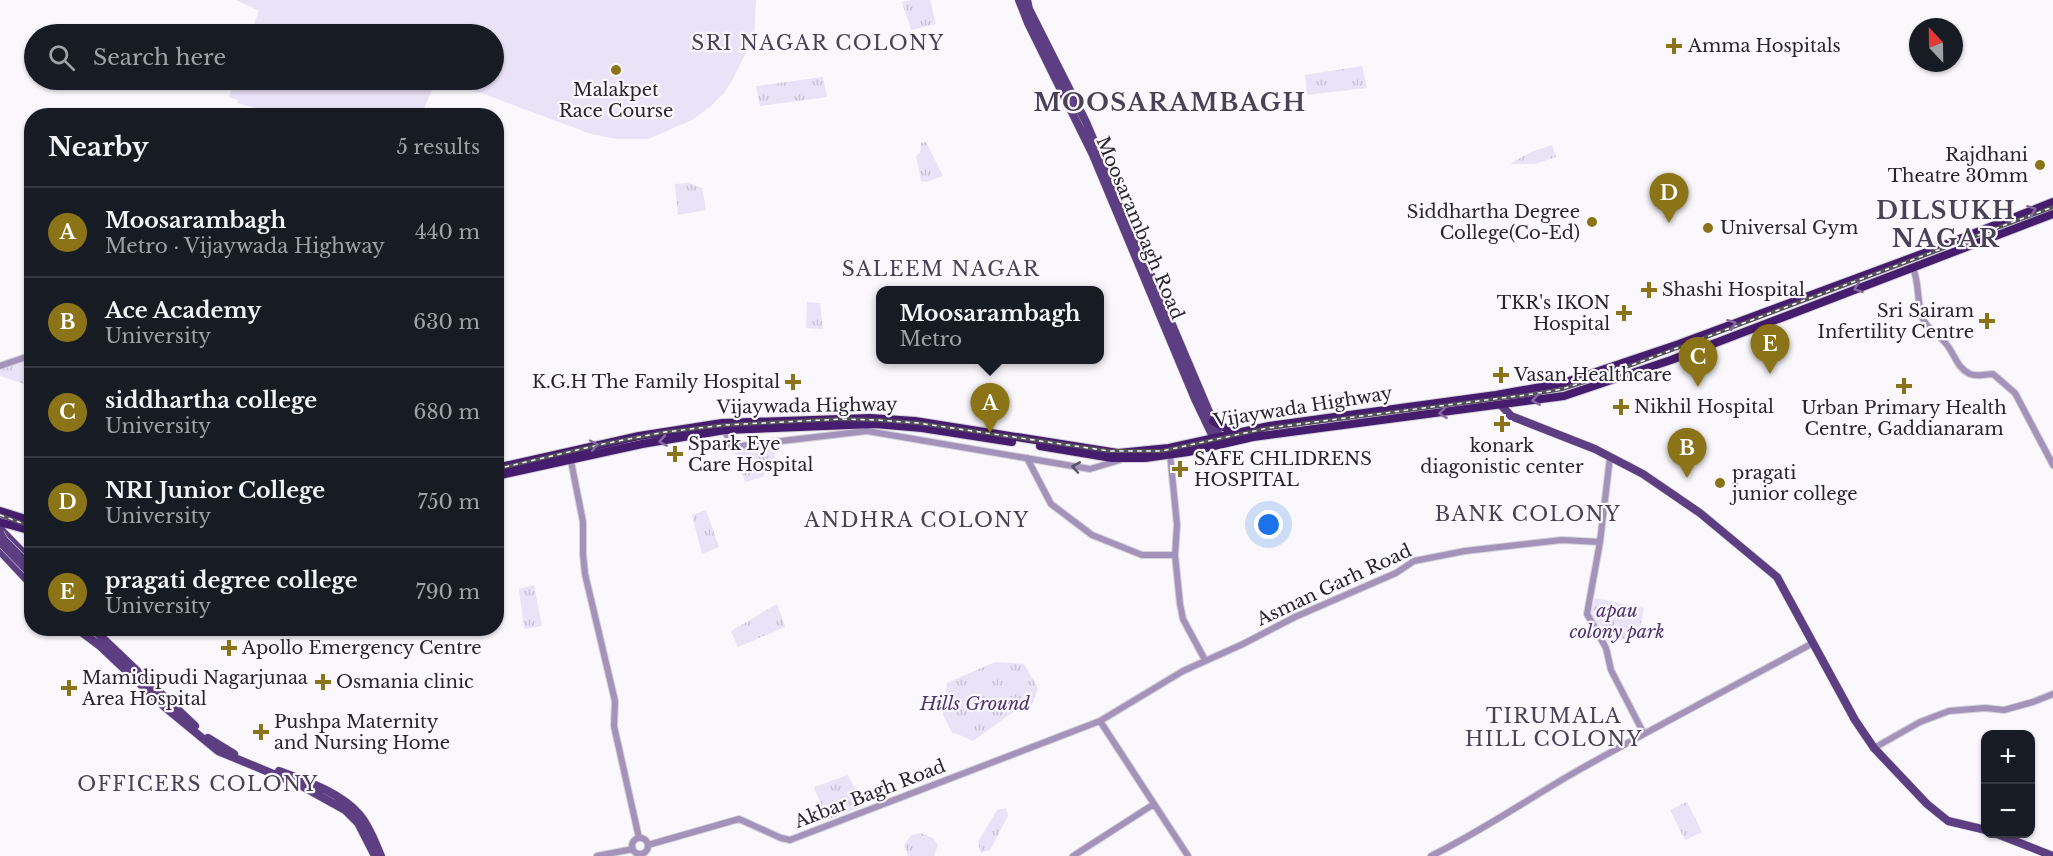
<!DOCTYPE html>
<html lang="en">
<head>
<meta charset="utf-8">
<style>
  :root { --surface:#171b24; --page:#20242c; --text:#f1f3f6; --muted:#9ea1a6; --line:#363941; --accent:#8b7317 }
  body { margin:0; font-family:"Libre Baskerville",serif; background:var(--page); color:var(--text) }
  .controls { position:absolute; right:18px; bottom:18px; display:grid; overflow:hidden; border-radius:12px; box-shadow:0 2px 4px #0004 }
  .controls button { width:54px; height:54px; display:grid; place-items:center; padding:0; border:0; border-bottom:2px solid var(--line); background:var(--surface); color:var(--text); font:30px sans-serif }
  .compass { position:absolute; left:1909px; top:18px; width:54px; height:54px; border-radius:50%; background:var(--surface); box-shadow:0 2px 4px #0004; rotate:338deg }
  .you { position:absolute; left:1269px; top:525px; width:21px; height:21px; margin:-15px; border:4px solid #fff; border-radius:50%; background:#1a73e8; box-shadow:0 0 0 9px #1a73e833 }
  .badge { display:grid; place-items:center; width:39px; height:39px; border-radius:50%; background:var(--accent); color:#fff; font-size:20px; font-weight:700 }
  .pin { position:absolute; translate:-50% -50px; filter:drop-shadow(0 2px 3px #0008) }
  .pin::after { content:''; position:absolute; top:32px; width:21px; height:18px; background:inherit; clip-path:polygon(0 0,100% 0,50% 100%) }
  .popup { position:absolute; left:876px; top:286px; width:228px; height:78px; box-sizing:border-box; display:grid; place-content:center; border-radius:12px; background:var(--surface); filter:drop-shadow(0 2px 4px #0005); font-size:20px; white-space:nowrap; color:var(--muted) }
  .popup b { font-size:22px; color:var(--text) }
  .popup::after { content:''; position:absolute; left:50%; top:100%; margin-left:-12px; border:12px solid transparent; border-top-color:var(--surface) }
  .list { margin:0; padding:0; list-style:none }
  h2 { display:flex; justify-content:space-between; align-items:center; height:78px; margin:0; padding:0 24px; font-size:26px }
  h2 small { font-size:20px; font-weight:400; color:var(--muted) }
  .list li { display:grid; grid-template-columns:39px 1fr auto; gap:18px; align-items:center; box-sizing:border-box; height:90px; padding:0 24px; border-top:2px solid var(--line) }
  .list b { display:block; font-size:22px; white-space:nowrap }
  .list p { margin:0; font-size:20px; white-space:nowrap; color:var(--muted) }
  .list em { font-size:20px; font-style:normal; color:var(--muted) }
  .icon { flex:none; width:33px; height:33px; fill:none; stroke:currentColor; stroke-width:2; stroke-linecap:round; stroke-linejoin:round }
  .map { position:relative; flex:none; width:2053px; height:856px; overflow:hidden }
  .search { position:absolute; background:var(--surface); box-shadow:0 2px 4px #0004; left:24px; top:24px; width:480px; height:66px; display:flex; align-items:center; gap:15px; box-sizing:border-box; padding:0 21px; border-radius:33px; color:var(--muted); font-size:22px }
  .panel { position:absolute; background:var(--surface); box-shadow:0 2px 4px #0004; left:24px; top:108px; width:480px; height:528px; border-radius:24px }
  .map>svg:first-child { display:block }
  .grass { fill:url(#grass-tufts) }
  .pitch { fill:#eae2f7 }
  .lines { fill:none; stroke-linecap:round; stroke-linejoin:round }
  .minor-casing { stroke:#d4d2d8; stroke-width:8 }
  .major-casing { stroke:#d4d2d8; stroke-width:9 }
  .highway-casing { stroke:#d4d2d8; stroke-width:10 }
  .minor { stroke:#a393bb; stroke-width:6 }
  .major { stroke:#5e3e83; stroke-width:8 }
  .highway { stroke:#461c6e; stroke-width:8 }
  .rail-casing { stroke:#55515a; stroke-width:4 }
  .rail { stroke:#faf8fd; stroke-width:1.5; stroke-dasharray:4.5; stroke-linecap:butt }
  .major-bridge-casing { stroke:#d4d2d8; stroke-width:9; stroke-linecap:butt }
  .major-bridge { stroke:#5e3e83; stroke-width:8 }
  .oneway { stroke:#8569a0 }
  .oneway2 { stroke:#5a5166 }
  .poi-dot { fill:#8b7317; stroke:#faf8fd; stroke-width:2 }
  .labels { text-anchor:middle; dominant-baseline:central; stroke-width:4.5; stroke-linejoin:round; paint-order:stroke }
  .poi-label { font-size:18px; fill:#29252e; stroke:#faf8fd; text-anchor:start }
  .street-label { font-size:18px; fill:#29252e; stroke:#faf8fd }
  .park-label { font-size:18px; font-style:italic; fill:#4f3370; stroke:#faf8fd }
  .neighbourhood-label { font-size:20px; letter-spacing:1.5px; fill:#494155; stroke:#faf8fd }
  .district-label { font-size:24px; font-weight:bold; letter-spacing:1.5px; fill:#494155; stroke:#faf8fd }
</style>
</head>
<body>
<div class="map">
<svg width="2053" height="856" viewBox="0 0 2053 856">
  <defs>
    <pattern id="grass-tufts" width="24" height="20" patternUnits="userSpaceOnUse" patternTransform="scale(1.5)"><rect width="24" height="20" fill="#eae2f7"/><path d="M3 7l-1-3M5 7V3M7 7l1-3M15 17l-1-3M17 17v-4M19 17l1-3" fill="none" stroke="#c9c2d4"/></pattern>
  </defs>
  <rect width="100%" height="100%" fill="#faf8fd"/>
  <path class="grass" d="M911,0h19l6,24 -25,6 -9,-28z
    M1362,66l5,22 -60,7 -2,-20z
    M823,77l4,20 -67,9 -4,-20z
    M926,142l17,34 -17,6 -5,-1 -5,-25 4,-3 1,-10z
    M1552,145l4,12 -21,7h-25l21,-12z
    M688,183l14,5 4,22 -28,5 -3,-31z
    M807,302l13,1 3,26 -17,-1z
    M25,360l6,22 -1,4 -30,-10v-8z
    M781,444l-6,10v9l-4,2v5l-6,3 -2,4 -18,5 -11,-33z
    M706,510l13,37 -17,7 -10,-39z
    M534,585l8,41 -18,3 -5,-40z
    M1595,598l49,10 -5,26 -30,10 -18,-29z
    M777,604l8,23 -47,20 -7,-16z
    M995,662l29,2 14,24 -5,15 -20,9 -40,29 -18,-8 -2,1 -10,-19 4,-32z
    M848,775l16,31 -37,14 -13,-33z
    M1687,802l15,30 -17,8 -15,-30z
    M1006,808l2,8 -18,34 -9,3 -3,-11 19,-32z
    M920,833l13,5 5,7 -4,11h-26l-4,-11 7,-10z"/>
  <path class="pitch" d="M236,0h520l-2,36 -21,43 -9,14 -13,13 -19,14 -44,19h-31l-26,-5 -145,-54h48v-46h-244l9,-23z
    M235,80h201l-15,36h-85l-30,-3 -10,3 -40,-1 -4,-8 -15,-4 1,-3 -9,-3z"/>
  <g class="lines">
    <defs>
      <path id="minor" d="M1913,268c6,14 4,30 8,45 3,15 18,21 26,32 8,10 10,23 23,29 7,3 15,0 23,0l22,19 38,72
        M0,366l32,-11
        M725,430l6,17 136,-16 223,38 30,-9
        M1170,454l7,71 -2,30 5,49 3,15 22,41
        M570,456l13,66v32l2,20 30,127 -1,25 25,112
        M1610,457l-10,85 -13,72 19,34 5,22 33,64
        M1027,458l24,46 41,31 50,20h33
        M1100,721l88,135
        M1874,748l46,-26 29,-11 36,-3 19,2 29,-8 20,-8
        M632 846a8 8 0 1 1 16 0a8 8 0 1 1-16 0Z
        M648,845l91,-26 42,19 9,2 310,-119 83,-50 60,-27 52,-27 101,-44 18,-12 51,-10 97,-11 38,2
        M597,856l36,-7
        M1073,856l81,-52
        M1431,856c51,-25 97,-57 146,-85 78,-44 157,-85 236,-128"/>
      <path id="major" d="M1019,0l9,23 65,132 102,244 21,44
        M1027,0l2,9 57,113 135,318
        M1501,405l10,11 84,33 48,25 57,39 77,64 78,143 19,28 53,56 21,17 38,9
        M2,523l-2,2 2,6 30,31
        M0,551l32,34
        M76,628l24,18 67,63 51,42 82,34 45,25 13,13 17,33
        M92,628l103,98
        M208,738l26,16
        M279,771c27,10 61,21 81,44 10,12 15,27 21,41
        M1997,834l56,22"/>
      <path id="highway" d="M1213,421l21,12
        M1040,446l72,12h33l43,-6 65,-15 311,-41 107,-36 382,-146
        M496,468l143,-32 83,-13 148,-5 45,3 203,32 51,-5 100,-22 227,-31 67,-12 116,-39 240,-89 134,-53
        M496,476l146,-32 83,-14 150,-6 47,4 90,14
        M0,511l32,10
        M0,522l32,9"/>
    </defs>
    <use href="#minor" class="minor-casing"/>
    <use href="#major" class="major-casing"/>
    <use href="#highway" class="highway-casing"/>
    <use href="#minor" class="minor"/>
    <use href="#major" class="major"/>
    <use href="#highway" class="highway"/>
    <defs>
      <path id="rail" d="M496,469l107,-25 62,-12 60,-7 117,-6 35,1 41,3 191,28h53l106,-23 265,-34 29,-5 35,-11 456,-171
        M0,515l32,12"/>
    </defs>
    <use href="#rail" class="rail-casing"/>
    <use href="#rail" class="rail"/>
    <defs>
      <path id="major-bridge" d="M0,533l4,7 28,28
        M0,542l32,33"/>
    </defs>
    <use href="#major-bridge" class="major-bridge-casing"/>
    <use href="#major-bridge" class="major-bridge"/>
  </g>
  <defs><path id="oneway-chevron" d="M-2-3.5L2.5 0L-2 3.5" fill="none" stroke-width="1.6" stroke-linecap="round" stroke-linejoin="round" transform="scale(1.5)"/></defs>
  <g class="oneway">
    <use href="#oneway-chevron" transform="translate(2032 210) rotate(-21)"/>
    <use href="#oneway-chevron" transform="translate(1858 288) rotate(160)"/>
    <use href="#oneway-chevron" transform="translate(1732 324) rotate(-21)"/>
    <use href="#oneway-chevron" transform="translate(1536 400) rotate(171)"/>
    <use href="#oneway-chevron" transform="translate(1443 413) rotate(173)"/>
    <use href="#oneway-chevron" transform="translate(663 441) rotate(171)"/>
    <use href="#oneway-chevron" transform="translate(594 445) rotate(-12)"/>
  </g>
  <use class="oneway2" href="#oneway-chevron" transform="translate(1076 467) rotate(-170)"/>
  <g class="poi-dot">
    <path d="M1671 37h6v6h6v6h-6v6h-6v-6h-6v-6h6z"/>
    <circle cx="616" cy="70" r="6"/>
    <circle cx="2040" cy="165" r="6"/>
    <circle cx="1592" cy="222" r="6"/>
    <circle cx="1708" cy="228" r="6"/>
    <path d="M1646 281h6v6h6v6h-6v6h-6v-6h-6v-6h6z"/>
    <path d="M1621 304h6v6h6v6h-6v6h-6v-6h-6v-6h6z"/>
    <path d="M1984 312h6v6h6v6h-6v6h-6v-6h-6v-6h6z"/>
    <path d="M1498 366h6v6h6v6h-6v6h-6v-6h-6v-6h6z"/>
    <path d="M790 373h6v6h6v6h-6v6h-6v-6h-6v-6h6z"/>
    <path d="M1901 377h6v6h6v6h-6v6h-6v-6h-6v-6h6z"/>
    <path d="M1618 398h6v6h6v6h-6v6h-6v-6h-6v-6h6z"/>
    <path d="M1499 415h6v6h6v6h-6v6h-6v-6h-6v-6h6z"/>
    <path d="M672 445h6v6h6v6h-6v6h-6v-6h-6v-6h6z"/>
    <path d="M1177 460h6v6h6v6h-6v6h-6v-6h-6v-6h6z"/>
    <circle cx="1720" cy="483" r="6"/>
    <path d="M226 639h6v6h6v6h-6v6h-6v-6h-6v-6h6z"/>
    <path d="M320 673h6v6h6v6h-6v6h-6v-6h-6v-6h6z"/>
    <path d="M66 679h6v6h6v6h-6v6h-6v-6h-6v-6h6z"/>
    <path d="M258 723h6v6h6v6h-6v6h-6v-6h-6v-6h6z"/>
  </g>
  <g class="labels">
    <g class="poi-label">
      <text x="1688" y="46">Amma Hospitals</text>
      <text x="616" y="90" text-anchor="middle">Malakpet<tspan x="616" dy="21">Race Course</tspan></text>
      <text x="2028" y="155" text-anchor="end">Rajdhani<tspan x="2028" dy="21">Theatre 30mm</tspan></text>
      <text x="1580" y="212" text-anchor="end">Siddhartha Degree<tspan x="1580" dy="21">College(Co-Ed)</tspan></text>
      <text x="1720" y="228">Universal Gym</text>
      <text x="1662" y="290">Shashi Hospital</text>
      <text x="1610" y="303" text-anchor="end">TKR's IKON<tspan x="1610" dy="21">Hospital</tspan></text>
      <text x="1974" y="311" text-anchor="end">Sri Sairam<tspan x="1974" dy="21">Infertility Centre</tspan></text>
      <text x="1514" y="375">Vasan Healthcare</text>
      <text x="780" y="382" text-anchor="end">K.G.H The Family Hospital</text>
      <text x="1634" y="407">Nikhil Hospital</text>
      <text x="1904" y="408" text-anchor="middle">Urban Primary Health<tspan x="1904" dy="21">Centre, Gaddianaram</tspan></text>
      <text x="688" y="444">Spark Eye<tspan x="688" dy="21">Care Hospital</tspan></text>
      <text x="1502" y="446" text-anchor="middle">konark<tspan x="1502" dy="21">diagonistic center</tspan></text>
      <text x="1194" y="459">SAFE CHLIDRENS<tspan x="1194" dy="21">HOSPITAL</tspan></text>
      <text x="1732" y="473">pragati<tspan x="1732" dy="21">junior college</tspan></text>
      <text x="242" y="648">Apollo Emergency Centre</text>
      <text x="82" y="678">Mamidipudi Nagarjunaa<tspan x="82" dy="21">Area Hospital</tspan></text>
      <text x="336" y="682">Osmania clinic</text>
      <text x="274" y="722">Pushpa Maternity<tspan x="274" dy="21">and Nursing Home</tspan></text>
    </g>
    <g class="street-label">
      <text transform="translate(1140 228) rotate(67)">Moosarambagh Road</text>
      <text transform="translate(807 406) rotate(-1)">Vijaywada Highway</text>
      <text transform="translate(1303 407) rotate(-9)">Vijaywada Highway</text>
      <text transform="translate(1334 585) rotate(-25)">Asman Garh Road</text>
      <text transform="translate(870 794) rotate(-21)">Akbar Bagh Road</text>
    </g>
    <g class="park-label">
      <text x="1617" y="611">apau<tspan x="1617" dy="21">colony park</tspan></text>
      <text x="975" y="704">Hills Ground</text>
    </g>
    <g class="neighbourhood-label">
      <text x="818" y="43">SRI NAGAR COLONY</text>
      <text x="941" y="269">SALEEM NAGAR</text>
      <text x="1528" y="514">BANK COLONY</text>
      <text x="917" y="520">ANDHRA COLONY</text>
      <text x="1554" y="716">TIRUMALA<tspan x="1554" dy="23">HILL COLONY</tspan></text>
      <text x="198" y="784">OFFICERS COLONY</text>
    </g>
    <g class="district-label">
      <text x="1170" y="102">MOOSARAMBAGH</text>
      <text x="1946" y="210">DILSUKH<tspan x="1946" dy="28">NAGAR</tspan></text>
    </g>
  </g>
</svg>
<div class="controls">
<button>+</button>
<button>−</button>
</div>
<svg class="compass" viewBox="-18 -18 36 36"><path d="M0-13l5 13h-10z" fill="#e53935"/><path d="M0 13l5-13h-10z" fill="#9ea1a6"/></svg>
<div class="you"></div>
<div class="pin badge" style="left:990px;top:433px">A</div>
<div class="popup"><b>Moosarambagh</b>Metro</div>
<div class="pin badge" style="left:1687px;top:478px">B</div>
<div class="pin badge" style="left:1698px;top:387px">C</div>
<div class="pin badge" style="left:1669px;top:223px">D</div>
<div class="pin badge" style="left:1770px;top:374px">E</div>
<div class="search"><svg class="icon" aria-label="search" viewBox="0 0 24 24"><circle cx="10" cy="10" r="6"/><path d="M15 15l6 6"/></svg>Search here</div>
<section class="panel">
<h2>Nearby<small>5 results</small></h2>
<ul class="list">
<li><span class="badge">A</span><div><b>Moosarambagh</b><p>Metro · Vijaywada Highway</p></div><em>440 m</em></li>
<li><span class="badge">B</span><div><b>Ace Academy</b><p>University</p></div><em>630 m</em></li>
<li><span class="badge">C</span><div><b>siddhartha college</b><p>University</p></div><em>680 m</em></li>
<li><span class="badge">D</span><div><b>NRI Junior College</b><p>University</p></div><em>750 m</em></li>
<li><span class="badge">E</span><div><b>pragati degree college</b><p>University</p></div><em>790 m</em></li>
</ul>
</section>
</div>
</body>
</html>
